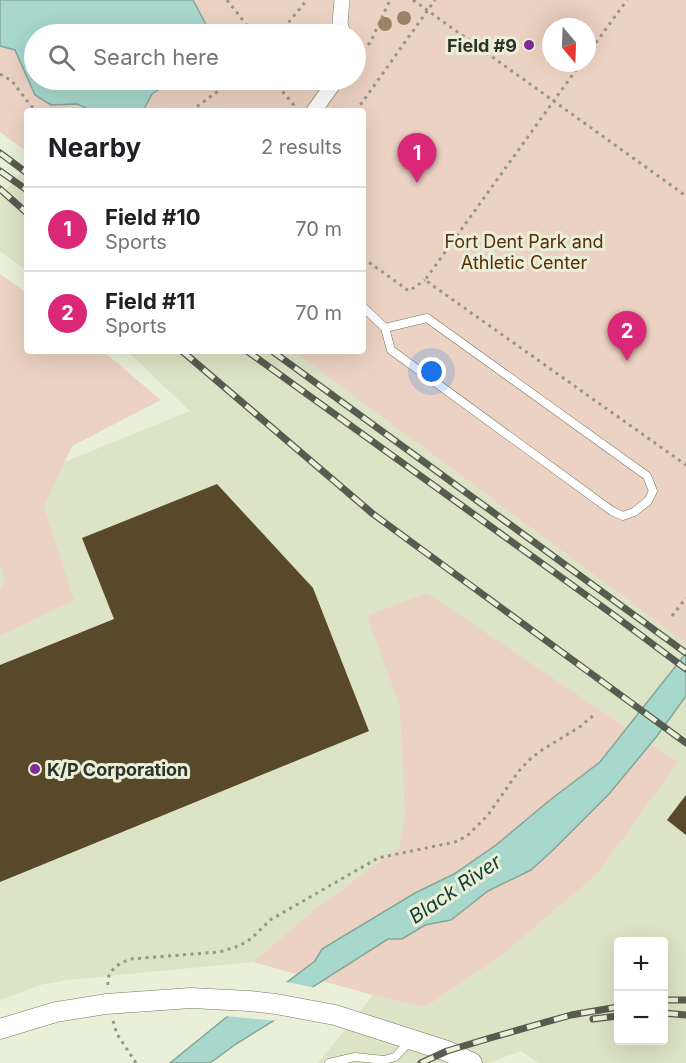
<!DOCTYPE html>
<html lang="en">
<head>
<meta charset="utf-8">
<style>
  :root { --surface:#fff; --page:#f2f2f2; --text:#202124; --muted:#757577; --line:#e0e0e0; --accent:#db2777 }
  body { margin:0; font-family:Inter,sans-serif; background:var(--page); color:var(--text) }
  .controls { position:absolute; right:18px; bottom:18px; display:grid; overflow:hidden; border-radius:6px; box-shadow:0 6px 24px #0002 }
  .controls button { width:54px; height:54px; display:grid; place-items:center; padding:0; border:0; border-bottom:2px solid var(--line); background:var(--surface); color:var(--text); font:30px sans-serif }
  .compass { position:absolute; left:542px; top:18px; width:54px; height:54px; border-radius:50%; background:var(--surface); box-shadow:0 6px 24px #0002; rotate:161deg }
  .you { position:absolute; left:432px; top:372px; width:21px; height:21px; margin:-15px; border:4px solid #fff; border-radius:50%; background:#1a73e8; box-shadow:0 0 0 9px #1a73e833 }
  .badge { display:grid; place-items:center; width:39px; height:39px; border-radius:50%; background:var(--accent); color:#fff; font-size:20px; font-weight:700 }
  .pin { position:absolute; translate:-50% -50px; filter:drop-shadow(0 2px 3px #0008) }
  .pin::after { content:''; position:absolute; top:32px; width:21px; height:18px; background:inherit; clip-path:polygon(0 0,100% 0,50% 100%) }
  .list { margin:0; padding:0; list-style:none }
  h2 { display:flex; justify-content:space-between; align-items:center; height:78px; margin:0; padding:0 24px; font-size:26px }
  h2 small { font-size:20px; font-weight:400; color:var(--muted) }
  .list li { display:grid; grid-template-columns:39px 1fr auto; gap:18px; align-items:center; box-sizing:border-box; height:84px; padding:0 24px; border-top:2px solid var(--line) }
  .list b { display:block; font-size:22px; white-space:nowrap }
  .list p { margin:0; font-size:20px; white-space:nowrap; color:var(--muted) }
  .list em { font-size:20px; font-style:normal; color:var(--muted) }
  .icon { flex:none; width:33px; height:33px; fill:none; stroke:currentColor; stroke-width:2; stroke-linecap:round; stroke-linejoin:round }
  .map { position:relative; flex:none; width:686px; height:1063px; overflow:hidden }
  .search { position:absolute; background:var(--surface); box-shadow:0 6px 24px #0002; left:24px; top:24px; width:342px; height:66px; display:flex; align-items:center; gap:15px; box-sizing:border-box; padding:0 21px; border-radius:33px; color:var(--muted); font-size:22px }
  .panel { position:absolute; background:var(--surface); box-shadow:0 6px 24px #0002; left:24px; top:108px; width:342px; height:246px; border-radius:6px }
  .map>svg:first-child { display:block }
  .built { fill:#dde3c5; fill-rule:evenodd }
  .green { fill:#ecd2c2; fill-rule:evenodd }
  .water { fill:#a8d7cc; stroke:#84a69b; stroke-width:1.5 }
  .pier { fill:#eaefd8 }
  .building { fill:#574929 }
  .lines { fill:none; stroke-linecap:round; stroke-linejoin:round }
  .service-casing { stroke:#757964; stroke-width:9 }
  .minor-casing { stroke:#757964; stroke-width:16 }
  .tertiary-casing { stroke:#757964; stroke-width:21 }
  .path { stroke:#949887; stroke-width:3; stroke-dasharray:3 4.5; stroke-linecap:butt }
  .service { stroke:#fff; stroke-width:8 }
  .minor { stroke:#fff; stroke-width:15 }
  .tertiary { stroke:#fff; stroke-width:20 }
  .rail-casing { stroke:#585b4f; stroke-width:7 }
  .rail { stroke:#eaefd8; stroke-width:4.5; stroke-dasharray:14; stroke-linecap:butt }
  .tree { fill:#9a8465 }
  .poi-dot { fill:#822a96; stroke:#eaefd8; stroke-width:2 }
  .labels { text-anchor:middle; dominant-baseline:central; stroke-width:6; stroke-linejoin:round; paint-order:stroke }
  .poi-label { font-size:18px; font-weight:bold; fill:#303229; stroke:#eaefd8; text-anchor:end }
  .park-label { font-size:18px; fill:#592c07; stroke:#eaefd8 }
  .water-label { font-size:20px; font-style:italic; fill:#133d36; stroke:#eaefd8 }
</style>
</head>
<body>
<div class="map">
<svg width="686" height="1063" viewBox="0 0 686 1063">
  <rect width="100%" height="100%" fill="#eaefd8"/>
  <path class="built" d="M27,166v105l-27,-20v-54z
    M127,351h176l383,270v442h-148l-17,-12 -33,12h-170l55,-68 -64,-81 -56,48 -186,18 -27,5 -40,15v-545l11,29 179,-73zM618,942h46v98h-46z"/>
  <path class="green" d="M0,0h686v643l-392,-292h69v-240h-336v41l-27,-20zM551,27h36v36h-36zM34,34h322v46h-322z
    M0,274l27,19v58h76l58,49 -89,46 -28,61 30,93 -74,36v-45l5,-10 -5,-15z
    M426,593l252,169 -81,112 -103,87 -69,46 -52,-12 -120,-33 56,-48 91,-67 5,-32 -5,-108 -33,-91z"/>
  <path class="water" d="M0,0h193l18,34h-177v46h167l-17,9 -14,-7 -18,12 -9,17h-50l-16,-7 -26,1 -16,-10 -20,-45 -15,-4z
    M686,653v43l-29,40 -48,58 -56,56 -22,20 -43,21 -37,29 -26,5 -23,14h-14l-74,47 -39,34 -39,24 -26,19h-40l58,-47 59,-34 28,-21 7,-12 93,-56 39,-19 42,-29 54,-45 50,-38z"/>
  <path class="pier" d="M282,981l34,7 -37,33 -55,-5z"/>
  <path class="building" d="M217,484l96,104 56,143 -369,151v-217l114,-46 -32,-81z
    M686,795v40l-19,-15z"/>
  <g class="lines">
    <defs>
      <path id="service" d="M363,307l22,21 6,22 221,161 11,5 11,-4 14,-11 5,-10 -6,-15 -220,-158 -42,10
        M329,1063l26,-6 29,3 11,-3 15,-16"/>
      <path id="minor" d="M342,0l-2,23 3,11
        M314,111l22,-31"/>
      <path id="tertiary" d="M0,1029l56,-17 50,-8 85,-6 58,3 27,3 59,11 112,36 25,12"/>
    </defs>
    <use href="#service" class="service-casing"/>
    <use href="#minor" class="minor-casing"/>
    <use href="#tertiary" class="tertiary-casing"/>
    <path class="path" d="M227,0l22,28 4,6
      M413,0l273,196
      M279,34l28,-34
      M356,54l14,-11 20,-43
      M587,55l40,-55
      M581,63l-156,217 261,185
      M0,74l12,7 19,25 8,5
      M273,80l25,30
      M191,111l42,-31
      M356,111l79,-111
      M363,258l46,33 16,-11
      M672,616l14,-18
      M108,985c-2,-14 11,-22 23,-26l88,-7 20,-6 13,-8 18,-18 108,-62 77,-16 12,-6 21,-21 30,-43 11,-12 13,-10 39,-24 15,-13
      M113,1021l4,13 19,29"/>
    <use href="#service" class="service"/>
    <use href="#minor" class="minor"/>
    <use href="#tertiary" class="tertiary"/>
    <defs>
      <path id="rail" d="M0,153l27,20
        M0,171l27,19
        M0,189l27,24
        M182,351l191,163 313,229
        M247,351l368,265 71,53
        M272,351l414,302
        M664,1000h22
        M664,1013l22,2
        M593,1019l25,-3
        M421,1063l26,-12 43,-13 81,-23 47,-8"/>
    </defs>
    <use href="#rail" class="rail-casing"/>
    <use href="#rail" class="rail"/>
  </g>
  <g class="tree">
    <circle cx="404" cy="18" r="7"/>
    <circle cx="385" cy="24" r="7"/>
  </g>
  <g class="poi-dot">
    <circle cx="529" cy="45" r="6"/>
    <circle cx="35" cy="769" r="6"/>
  </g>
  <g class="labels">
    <g class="poi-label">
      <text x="517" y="45">Field #9</text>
      <text x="47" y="769" text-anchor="start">K/P Corporation</text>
    </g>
    <g class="park-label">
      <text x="524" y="241">Fort Dent Park and<tspan x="524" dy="21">Athletic Center</tspan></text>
    </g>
    <g class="water-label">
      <text transform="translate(455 889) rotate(-34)">Black River</text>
    </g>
  </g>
</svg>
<div class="controls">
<button>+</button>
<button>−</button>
</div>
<svg class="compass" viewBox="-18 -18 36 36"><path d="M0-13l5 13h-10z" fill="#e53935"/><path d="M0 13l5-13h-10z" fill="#757577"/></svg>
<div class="you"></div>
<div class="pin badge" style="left:417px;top:183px">1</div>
<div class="pin badge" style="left:627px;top:361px">2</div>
<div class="search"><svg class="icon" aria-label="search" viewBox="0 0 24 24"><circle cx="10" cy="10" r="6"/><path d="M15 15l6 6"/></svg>Search here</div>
<section class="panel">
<h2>Nearby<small>2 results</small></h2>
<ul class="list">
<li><span class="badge">1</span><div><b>Field #10</b><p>Sports</p></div><em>70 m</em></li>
<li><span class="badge">2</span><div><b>Field #11</b><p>Sports</p></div><em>70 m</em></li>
</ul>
</section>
</div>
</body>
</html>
